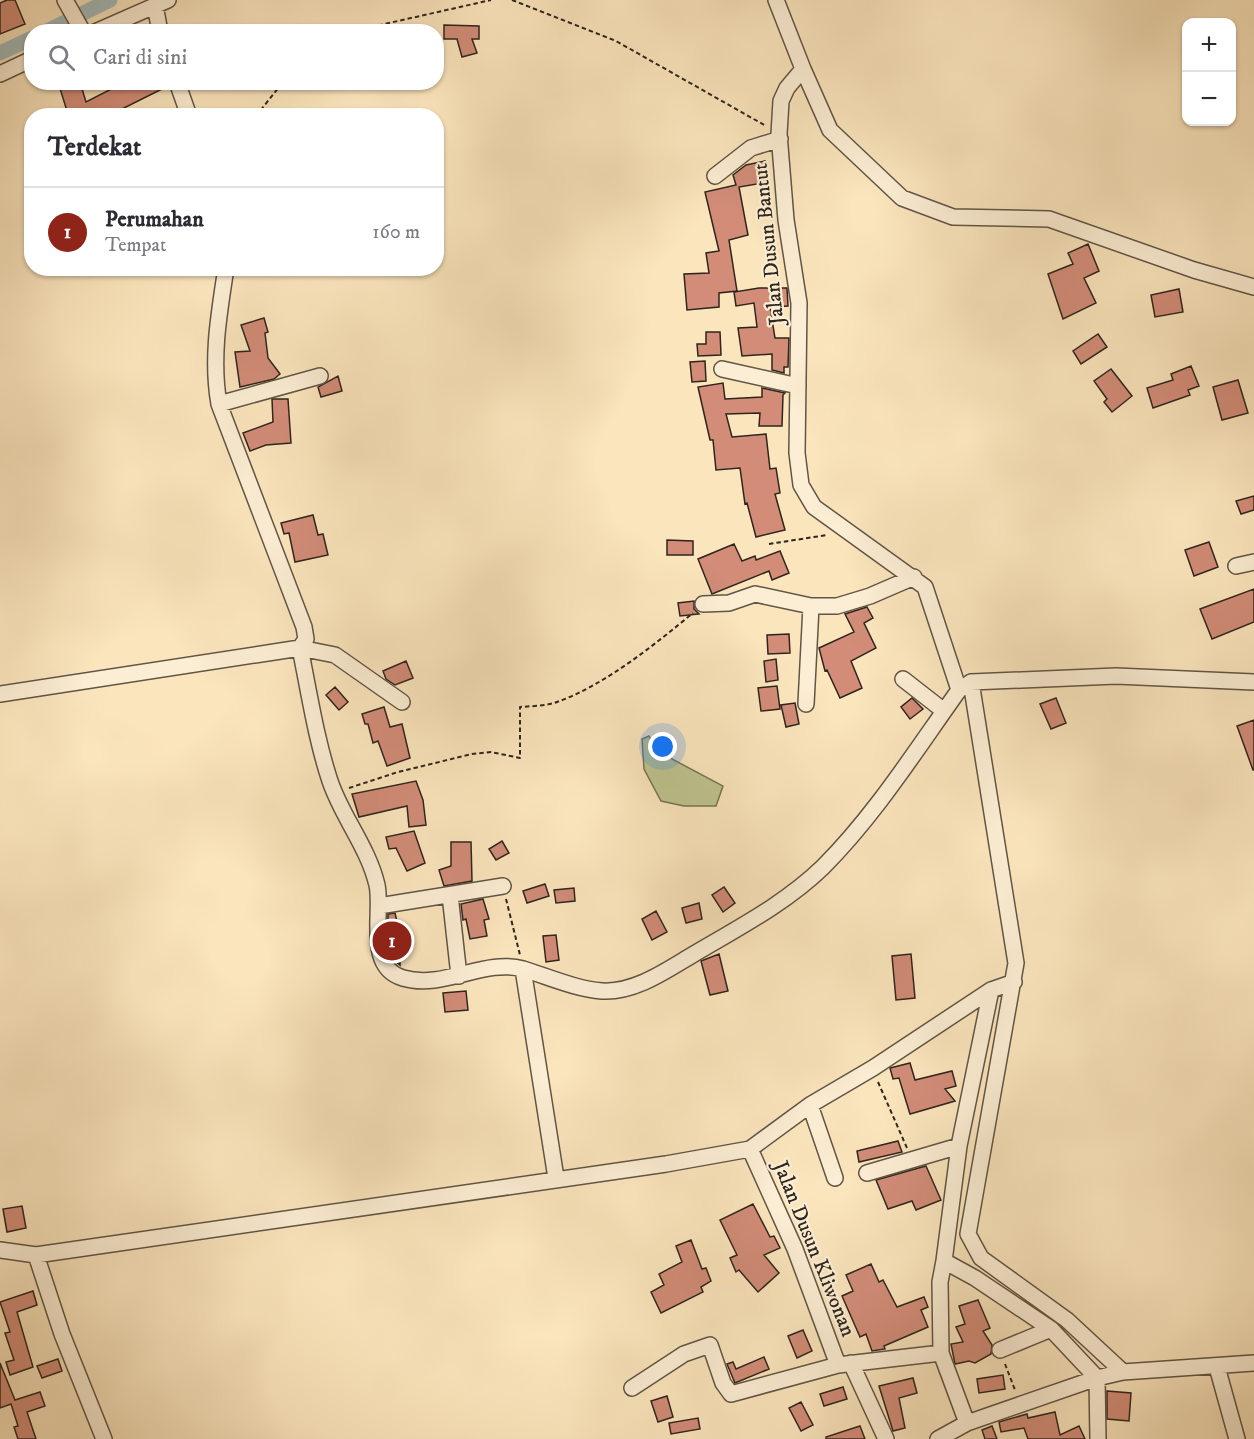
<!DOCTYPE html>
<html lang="id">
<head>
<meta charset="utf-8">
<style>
  :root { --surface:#fff; --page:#f7f7f7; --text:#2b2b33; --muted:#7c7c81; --line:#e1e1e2; --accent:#8f2418 }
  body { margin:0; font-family:"IM FELL DW Pica",serif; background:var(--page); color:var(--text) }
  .controls { position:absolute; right:18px; top:18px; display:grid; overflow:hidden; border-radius:12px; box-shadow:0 2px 4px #0004 }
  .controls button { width:54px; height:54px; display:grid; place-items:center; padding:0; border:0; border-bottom:2px solid var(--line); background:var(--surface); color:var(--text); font:30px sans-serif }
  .you { position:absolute; left:663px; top:747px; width:21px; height:21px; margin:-15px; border:4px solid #fff; border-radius:50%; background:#1a73e8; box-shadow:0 0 0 9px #1a73e833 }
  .badge { display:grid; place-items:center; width:39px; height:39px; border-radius:50%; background:var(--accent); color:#fff; font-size:20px; font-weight:700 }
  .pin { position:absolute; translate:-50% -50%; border:3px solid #fff; box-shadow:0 2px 6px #0006 }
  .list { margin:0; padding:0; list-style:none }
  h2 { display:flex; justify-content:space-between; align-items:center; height:78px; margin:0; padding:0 24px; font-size:26px }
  h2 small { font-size:20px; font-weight:400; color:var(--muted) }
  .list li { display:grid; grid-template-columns:39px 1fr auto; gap:18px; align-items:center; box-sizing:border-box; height:90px; padding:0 24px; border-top:2px solid var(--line) }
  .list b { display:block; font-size:22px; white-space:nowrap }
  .list p { margin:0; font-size:20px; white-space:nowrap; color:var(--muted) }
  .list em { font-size:20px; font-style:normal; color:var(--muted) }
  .icon { flex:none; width:33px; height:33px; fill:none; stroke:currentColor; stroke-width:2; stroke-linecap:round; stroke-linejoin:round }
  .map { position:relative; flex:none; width:1254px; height:1439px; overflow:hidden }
  .search { position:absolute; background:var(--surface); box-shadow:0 2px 4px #0004; left:24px; top:24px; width:420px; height:66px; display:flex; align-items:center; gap:15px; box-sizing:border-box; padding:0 21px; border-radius:24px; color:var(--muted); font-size:22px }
  .panel { position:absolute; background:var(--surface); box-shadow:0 2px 4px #0004; left:24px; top:108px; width:420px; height:168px; border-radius:24px }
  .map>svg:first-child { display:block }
  .green { fill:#bfc590; stroke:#767556; stroke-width:1.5 }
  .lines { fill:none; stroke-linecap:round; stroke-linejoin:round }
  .canal { stroke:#a4bcbc; stroke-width:15 }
  .building { fill:#d28c78; stroke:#2e251d; stroke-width:1.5 }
  .minor-casing { stroke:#615545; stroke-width:18 }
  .path { stroke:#2e251d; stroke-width:2; stroke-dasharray:4.5 3; stroke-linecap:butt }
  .minor { stroke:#fceed4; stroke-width:15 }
  .labels { text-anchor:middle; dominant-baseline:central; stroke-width:4.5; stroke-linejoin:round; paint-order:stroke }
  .street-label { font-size:21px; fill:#2e251d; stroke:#fceed4 }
</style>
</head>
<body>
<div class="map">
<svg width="1254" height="1439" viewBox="0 0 1254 1439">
  <rect width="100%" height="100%" fill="#fbe5bd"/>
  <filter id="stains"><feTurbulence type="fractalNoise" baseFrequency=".00333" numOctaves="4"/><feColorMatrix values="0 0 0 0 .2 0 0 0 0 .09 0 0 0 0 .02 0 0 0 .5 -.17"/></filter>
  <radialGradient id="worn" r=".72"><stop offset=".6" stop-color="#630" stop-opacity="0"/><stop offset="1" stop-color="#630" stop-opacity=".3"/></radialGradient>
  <path class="green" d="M649,736l6,11 14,4 3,8 51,27 -7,20h-32l-23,-5 -17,-32 -2,-30z"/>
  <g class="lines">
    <path class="canal" d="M45,32l65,-32
      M0,53l32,-15"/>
  </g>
  <path class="building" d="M7,0h8l10,24 -25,10v-31z
    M444,25l35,1v13h-7l5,14 -15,4 -5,-18h-13z
    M58,82h22l6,20 39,-20h43v4l-60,30h-10l-2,-6 -18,6h-17l6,-5z
    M765,161l3,21 -29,5 9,48 -19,5 8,51 -18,2v14l-32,3 -3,-36 25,-1 -3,-20 13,-2 -14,-59 31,-7 -3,-10 13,-10z
    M1088,244l11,27 -15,7 12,25 -33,16 -15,-45 25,-10 -5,-11z
    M759,288h28l1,18 -18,1 5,31h14l-1,29h-4v6l-12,-3v-16l-30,2 -4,-28 19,-1 -3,-24 -18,3 -2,-14z
    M1179,289l4,23 -28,5 -4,-22z
    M264,318l4,14 -3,1 3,25 12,16 -6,5 -34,8 -5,-35 15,-1 -9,-26z
    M706,332h14l1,23 -23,1 -1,-12h9z
    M1098,334l9,13 -26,17 -8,-13z
    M705,361l1,20 -14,1 -2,-20z
    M1191,366l8,20 -11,4 2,5 -37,13 -6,-20 26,-8 -2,-6z
    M1111,369l21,27 -20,16 -8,-10 3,-3 -13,-18z
    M338,376l4,15 -21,6 -3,-10z
    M1238,380l10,33 -26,7 -9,-33z
    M723,383l2,16 37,-2v-9l23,5 -2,2 -1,31h-23l1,-13 -34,1 6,23 34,-3 4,35 6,-1 4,25 -5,1 10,36 -29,7 -9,-34 -2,1 -5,-36 -24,2 -3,-30h-3l-12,-53z
    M272,399h16l3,44 -25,2 -16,6 -7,-18 30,-11z
    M1254,496v14l-13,4 -5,-13z
    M313,515l5,20 5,-1 5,21 -33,7 -6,-29 -5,1 -3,-11z
    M667,540l26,1v14h-26z
    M1209,542l9,25 -24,9 -9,-26z
    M734,544l8,17 13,-5 1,4 24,-9 9,22 -17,7 -3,-9 -57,23 -14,-35z
    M1254,589v33l-42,17 -12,-30z
    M694,601v8l5,5 -19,2 -2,-13z
    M867,607l6,11 -9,5 12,25 -25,13 11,27 -22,10 -13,-28 -2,1 -6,-23 35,-16 -9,-18z
    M789,634l1,19 -22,1 -1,-19z
    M776,659l2,21 -12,2 -2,-21z
    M406,661l7,17 -18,7 -9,-6 -3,-8z
    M777,686l3,23 -19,2 -3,-23z
    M335,687l13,15 -9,8 -13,-15z
    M912,698l11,11 -13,10 -9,-12z
    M1056,698l10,25 -15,6 -11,-25z
    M795,703l4,21 -13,3 -5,-22z
    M384,707l6,20 12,-3 8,34 -23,8 -9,-25 -5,2 -5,-19h-3l-3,-10z
    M1254,720v50h-1l-16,-44z
    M416,781l7,19 3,25 -17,2 -2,-21 -48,11 -7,-23z
    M414,831l11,32 -18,8 -11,-23 -7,1 -3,-12z
    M502,841l7,12 -13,7 -7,-11z
    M451,842h20l1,39 -28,5 -5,-16 12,-4z
    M545,884l4,12 -22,7 -4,-12z
    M724,887l11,16 -12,9 -11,-17z
    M574,888l1,13 -19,2 -2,-13z
    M483,899l6,20 -5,1 3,16 -17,3 -4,-20 -3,1 -2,-16z
    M699,903l3,16 -16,4 -4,-15z
    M656,911l11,21 -15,8 -10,-21z
    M395,913l5,22v30l-8,-7 -4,-21v-23z
    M556,935l3,25 -13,2 -3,-26z
    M719,954l9,37 -18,4 -9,-34z
    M911,954l4,44 -19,2 -4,-44z
    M466,991l2,19 -23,2 -2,-19z
    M910,1063l5,17 37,-9 4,15 -11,3 10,12 -45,13 -11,-36 -6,1 -3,-11z
    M898,1141l4,11 -43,10 -2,-11z
    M926,1166l15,34 -25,10 -4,-9 -24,8 -12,-29z
    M753,1204l17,33 4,-1 6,12 -16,7 15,18 -21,19 -19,-22 -3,2 -6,-14 7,-3 -17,-35z
    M22,1206l4,22 -19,4 -4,-23z
    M691,1240l11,29 4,-1 5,13 -10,6 2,5 -42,21 -10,-21 13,-7 -5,-11 23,-12 -6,-16z
    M871,1264l8,18 4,-2 14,27 27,-10 4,10 -7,3 7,17 -44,19 1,3 -13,2 -6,-17 -6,3 -18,-41 11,-5 -7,-16z
    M33,1291l4,14 -20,7 16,55 -23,8 -4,-13 8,-2 -9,-27 5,-1 -10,-30z
    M978,1300l12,28 -7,3 9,14 -1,9 -16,9 -6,-2 -14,3 -4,-20 12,-2 -7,-15 9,-3 -6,-18z
    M803,1330l9,21 -15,7 -9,-22z
    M764,1357l5,12 -34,14 -8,-19 6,-2 3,7z
    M58,1359l4,12 -20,7 -5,-12z
    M0,1363l15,37 25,-8 5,14 -18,6 9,27h-18l-4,-12 4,-1 -7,-22 -11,4z
    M1003,1375l2,14 -26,4 -2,-14z
    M913,1378l4,15 -18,5 6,30 -12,3 -14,-45z
    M843,1387l4,12 -23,7 -4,-12z
    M1107,1391l24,2 -2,28 -22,-2z
    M667,1396l6,21 -15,5 -7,-21z
    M801,1402l12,23 -12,6 -12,-23z
    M1055,1412l5,23 19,-9 6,13h-57l-4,-11 -23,4 -2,-10 28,-8 1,4z
    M698,1418l2,11 -29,5 -2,-11z
    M860,1426l5,13h-39v-2z
    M992,1426l5,13h-12l-3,-9z"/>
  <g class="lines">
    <defs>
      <path id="minor" d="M65,0l18,32
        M776,0l27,69 27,61 72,68 51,19 96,2 145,51 60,17
        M155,5l5,27
        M95,32l73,-32
        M803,69l-16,19 -6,13 -2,33 7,86 13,83 -2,150 4,32 13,22 111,80 34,103
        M0,74l32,-15
        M177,82l12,34
        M715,176l36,-28 29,-9
        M226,268c-7,46 -15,90 -7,136l85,223 2,12 -6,9
        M722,369l76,17
        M219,404l101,-28
        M1236,566l18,-4
        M703,604l26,-1 26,-9 56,12h26l33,-10 44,-19
        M300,648c9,44 16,91 30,133 12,36 38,66 47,104 6,28 -12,82 26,93 41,12 81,-20 120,-9
        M903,679l41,32
        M971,682l45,281 -48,271 13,24 86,62 56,52
        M0,694l300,-46 35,7 67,47
        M806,704l5,-98
        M450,895l9,81
        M379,906l124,-20
        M810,1105l25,73
        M750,1149l45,100 43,116
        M867,1173l92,-27
        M556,1178l-33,-209c26,8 53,20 79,22 33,2 65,-21 92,-37 44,-26 92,-51 129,-87 52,-52 93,-117 136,-177l12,-8 145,-6 138,6
        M0,1250l36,5 26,79 42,105
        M36,1255l630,-91 84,-15 60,-44 63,-37 118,-78 23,-8
        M1000,1350l51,-21
        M941,1353l-1,-71 4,-21
        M851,1363l35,76
        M1217,1367l20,72
        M632,1388l52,-34 26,-9 13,38 8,11 107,-29 103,-12 26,70
        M938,1439l29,-16 130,-45 -46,-49 -76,-51 -31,-17 15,-115 32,-156
        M1098,1439l-1,-61 26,-6 131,-9"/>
    </defs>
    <use href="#minor" class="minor-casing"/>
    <path class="path" d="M512,0l104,41 150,85
      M349,32l142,-32
      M256,116l27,-34
      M769,544l58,-9
      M349,788l49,-16 74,-18 19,-2 29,6v-51c12,-1 26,-1 37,-5 48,-17 97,-57 136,-89
      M506,899l14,56
      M878,1082l29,66
      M1005,1364l10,26"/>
    <use href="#minor" class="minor"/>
  </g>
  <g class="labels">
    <g class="street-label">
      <text transform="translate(769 244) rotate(-96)">Jalan Dusun Bantut</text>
      <text transform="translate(814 1249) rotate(68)">Jalan Dusun Kliwonan</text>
    </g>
  </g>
  <rect width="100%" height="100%" filter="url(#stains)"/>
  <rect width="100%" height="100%" fill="url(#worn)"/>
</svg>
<div class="controls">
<button>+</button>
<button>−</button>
</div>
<div class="you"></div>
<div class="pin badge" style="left:392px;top:941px">1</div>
<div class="search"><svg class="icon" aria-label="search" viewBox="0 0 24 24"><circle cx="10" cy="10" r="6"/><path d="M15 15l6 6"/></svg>Cari di sini</div>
<section class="panel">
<h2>Terdekat<small></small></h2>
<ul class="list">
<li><span class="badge">1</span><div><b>Perumahan</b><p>Tempat</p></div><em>160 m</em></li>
</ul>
</section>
</div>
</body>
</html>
